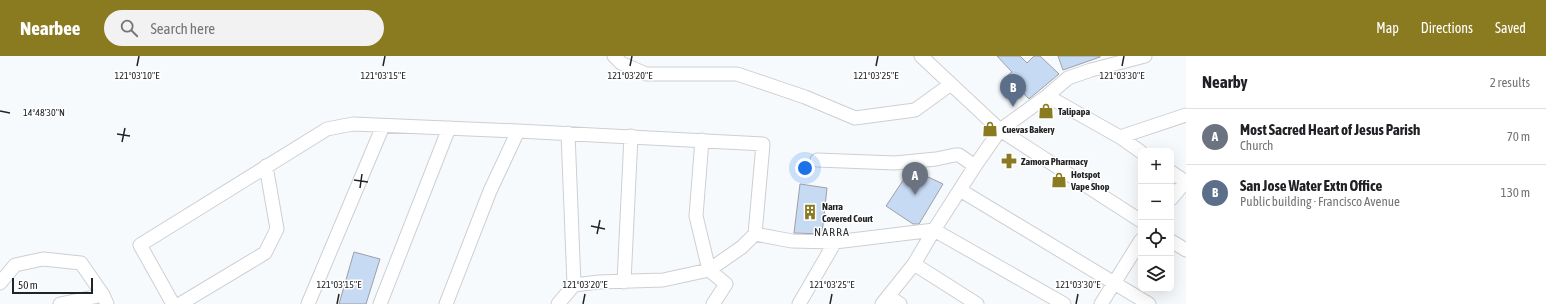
<!DOCTYPE html>
<html lang="en">
<head>
<meta charset="utf-8">
<style>
  :root { --surface:#fff; --page:#f2f2f2; --text:#202124; --muted:#757577; --line:#e0e0e0; --accent:#8a7b21 }
  body { margin:0; font-family:"Asap Condensed",sans-serif; background:var(--page); color:var(--text) }
  .controls { position:absolute; right:12px; bottom:12px; display:grid; overflow:hidden; border-radius:8px; box-shadow:0 4px 16px #0002 }
  .controls button { width:36px; height:36px; display:grid; place-items:center; padding:0; border:0; border-bottom:1px solid var(--line); background:var(--surface); color:var(--text); font:20px sans-serif }
  .scale { position:absolute; left:12px; bottom:10px; width:81px; box-sizing:border-box; padding-left:4px; border:2px solid #222324; border-top:0; font-size:11px; line-height:14px; white-space:nowrap; color:#222324; -webkit-text-stroke:3px #fff; paint-order:stroke }
  .you { position:absolute; left:805px; top:112px; width:14px; height:14px; margin:-10px; border:3px solid #fff; border-radius:50%; background:#1a73e8; box-shadow:0 0 0 6px #1a73e833 }
  .badge { display:grid; place-items:center; width:26px; height:26px; border-radius:50%; background:var(--accent); color:#fff; font-size:13px; font-weight:700 }
  .pin { position:absolute; translate:-50% -33px; filter:drop-shadow(0 1px 2px #0008) }
  .pin::after { content:''; position:absolute; top:21px; width:14px; height:12px; background:inherit; clip-path:polygon(0 0,100% 0,50% 100%) }
  .list { margin:0; padding:0; list-style:none }
  h2 { display:flex; justify-content:space-between; align-items:center; height:52px; margin:0; padding:0 16px; font-size:17px }
  h2 small { font-size:13px; font-weight:400; color:var(--muted) }
  .list li { display:grid; grid-template-columns:26px 1fr auto; gap:12px; align-items:center; box-sizing:border-box; height:56px; padding:0 16px; border-top:1px solid var(--line) }
  .list b { display:block; font-size:15px; white-space:nowrap }
  .list p { margin:0; font-size:13px; white-space:nowrap; color:var(--muted) }
  .list em { font-size:13px; font-style:normal; color:var(--muted) }
  .icon { flex:none; width:22px; height:22px; fill:none; stroke:currentColor; stroke-width:2; stroke-linecap:round; stroke-linejoin:round }
  .map { position:relative; flex:none; width:1186px; height:248px; overflow:hidden }
  header { display:flex; align-items:center; gap:24px; box-sizing:border-box; height:56px; padding:0 20px; background:var(--accent); color:#fff }
  header strong { font-size:19px }
  nav { display:flex; gap:22px; margin-inline-start:auto; font-size:14px }
  .search { width:280px; height:36px; background:var(--page); display:flex; align-items:center; gap:10px; box-sizing:border-box; padding:0 14px; border-radius:22px; color:var(--muted); font-size:15px }
  main { display:flex }
  aside { flex:1; background:var(--surface) }
  .map>svg:first-child { display:block }
  .building { fill:#c7daf4; stroke:#9d9fa3 }
  .lines { fill:none; stroke-linecap:round; stroke-linejoin:round }
  .minor-casing { stroke:#cdcfd3; stroke-width:15 }
  .minor { stroke:#fff; stroke-width:13 }
  .ticks { fill:none; stroke:#222324; stroke-width:1.5 }
  .labels { text-anchor:middle; dominant-baseline:central; stroke-width:3; stroke-linejoin:round; paint-order:stroke }
  .poi-label { font-size:10px; font-weight:bold; fill:#222324; stroke:#fff; text-anchor:start }
  .quarter-label { font-size:12px; letter-spacing:1px; fill:#323437; stroke:#fff }
  .ticks-label { font-size:10px; text-anchor:middle; fill:#222324; stroke:#fff; stroke-width:3; stroke-linejoin:round; paint-order:stroke }
</style>
</head>
<body>
<header>
<strong>Nearbee</strong>
<div class="search"><svg class="icon" aria-label="search" viewBox="0 0 24 24"><circle cx="10" cy="10" r="6"/><path d="M15 15l6 6"/></svg>Search here</div>
<nav><a>Map</a><a>Directions</a><a>Saved</a></nav>
</header>
<main>
<div class="map">
<svg width="1186" height="248" viewBox="0 0 1186 248">
  <rect width="100%" height="100%" fill="#f7fafd"/>
  <path class="building" d="M997,0h23l7,7 7,-7h6l19,18 -30,25 -22,-23 5,-4z
    M1058,0h42v1l-37,13z
    M906,120h20l17,8 -24,40h-6l-27,-18z
    M800,128l27,4 -5,46 -28,-1z
    M354,196l26,7 -14,45h-27z"/>
  <g class="lines">
    <defs>
      <path id="minor" d="M614,0l7,7 25,11h91l68,23 50,21 60,-8 36,-26
        M921,0l79,74 141,91
        M1047,40l73,41 21,15
        M568,77l6,152
        M1120,81l66,-22
        M702,84l-6,76 13,54 17,14 -13,20
        M817,104l78,3 41,-4 19,-4h4l16,11
        M1171,116l15,10
        M960,134l189,114
        M1171,143l15,-18
        M1171,185l15,9
        M914,208l63,40
        M624,226l7,-146
        M0,227l15,-18 28,-6 38,4 22,32 4,9
        M888,240l12,8
        M60,248l43,-9
        M173,248l-33,-59 187,-116 26,-5 165,7 245,13 -8,90
        M180,248l85,-51 12,-24 -11,-63
        M308,248l75,-178
        M380,248l69,-176
        M446,248l44,-113 28,-60
        M558,248l16,-19 25,-3 64,-2 46,-10 33,-23 13,-13 37,7 43,1 99,-12 130,74
        M799,248l36,-62
        M882,248l32,-40 20,-34 41,-64 25,-36 47,-34 21,-18 23,-8 54,-14
        M1101,248l40,-64"/>
    </defs>
    <use href="#minor" class="minor-casing"/>
    <use href="#minor" class="minor"/>
  </g>
  <path class="ticks" d="M137,10l2,-10M383,10l2,-10M630,10l2,-10M876,10l2,-10M1122,10l2,-10M0,55l10,2M117,78l13,2M122,86l3,-14M354,124l14,2M360,132l2,-14M591,170l14,3M597,178l3,-14M337,248l2,-10M583,248l2,-10M830,248l2,-10M1076,248l2,-10"/>
  <defs>
    <symbol id="shop-bare" viewBox="-9 -9 18 18"><path d="M-5-2.5h2.3a2.7 3.5 0 0 1 5.4 0H5L5.5 6h-11ZM-1.5-2.5h3a1.5 2.3 0 0 0-3 0Z" fill="#8a7b21" stroke="#fff" stroke-width="2.5" paint-order="stroke"/></symbol>
    <symbol id="pharmacy-bare" viewBox="-9 -9 18 18"><path d="M-2-6h4v4h4v4h-4v4h-4v-4h-4v-4h4Z" fill="#8a7b21" stroke="#fff" stroke-width="2.5" paint-order="stroke"/></symbol>
    <symbol id="building-bare" viewBox="-9 -9 18 18"><path d="M-4-6H4V6H1V3H-1V6H-4ZM-2.5-4.3h1.7v1.8h-1.7ZM.8-4.3h1.7v1.8H.8ZM-2.5-1h1.7V.8h-1.7ZM.8-1h1.7V.8H.8Z" fill="#8a7b21" stroke="#fff" stroke-width="2.5" paint-order="stroke"/></symbol>
  </defs>
  <g fill-rule="evenodd">
    <use href="#shop-bare" x="1035" y="44" width="22" height="22"/>
    <use href="#shop-bare" x="979" y="62" width="22" height="22"/>
    <use href="#pharmacy-bare" x="998" y="94" width="22" height="22"/>
    <use href="#shop-bare" x="1048" y="113" width="22" height="22"/>
    <use href="#building-bare" x="799" y="145" width="22" height="22"/>
  </g>
  <g class="labels">
    <g class="poi-label">
      <text x="1058" y="55">Talipapa</text>
      <text x="1002" y="73">Cuevas Bakery</text>
      <text x="1021" y="105">Zamora Pharmacy</text>
      <text x="1071" y="118">Hotspot<tspan x="1071" dy="12">Vape Shop</tspan></text>
      <text x="822" y="150">Narra<tspan x="822" dy="12">Covered Court</tspan></text>
    </g>
    <g class="quarter-label">
      <text x="832" y="176">NARRA</text>
    </g>
  </g>
  <g class="ticks-label">
    <text x="137" y="23">121°03'10"E</text>
    <text x="383" y="23">121°03'15"E</text>
    <text x="630" y="23">121°03'20"E</text>
    <text x="876" y="23">121°03'25"E</text>
    <text x="1122" y="23">121°03'30"E</text>
    <text x="44" y="60">14°48'30"N</text>
    <text x="339" y="232">121°03'15"E</text>
    <text x="585" y="232">121°03'20"E</text>
    <text x="832" y="232">121°03'25"E</text>
    <text x="1078" y="232">121°03'30"E</text>
  </g>
</svg>
<div class="controls">
<button>+</button>
<button>−</button>
<button><svg class="icon" aria-label="locate" viewBox="0 0 24 24"><circle cx="12" cy="12" r="6"/><path d="M12 2v4M12 18v4M2 12h4M18 12h4"/></svg></button>
<button><svg class="icon" aria-label="layers" viewBox="0 0 24 24"><path d="M12 4l9 5-9 5-9-5zM3 14l9 5 9-5"/></svg></button>
</div>
<div class="scale">50 m</div>
<div class="you"></div>
<div class="pin badge" style="left:915px;top:139px;background:#6b7280">A</div>
<div class="pin badge" style="left:1013px;top:51px;background:#5c6f8a">B</div>
</div>
<aside>
<h2>Nearby<small>2 results</small></h2>
<ul class="list">
<li><span class="badge" style="background:#6b7280">A</span><div><b>Most Sacred Heart of Jesus Parish</b><p>Church</p></div><em>70 m</em></li>
<li><span class="badge" style="background:#5c6f8a">B</span><div><b>San Jose Water Extn Office</b><p>Public building · Francisco Avenue</p></div><em>130 m</em></li>
</ul>
</aside>
</main>
</body>
</html>
